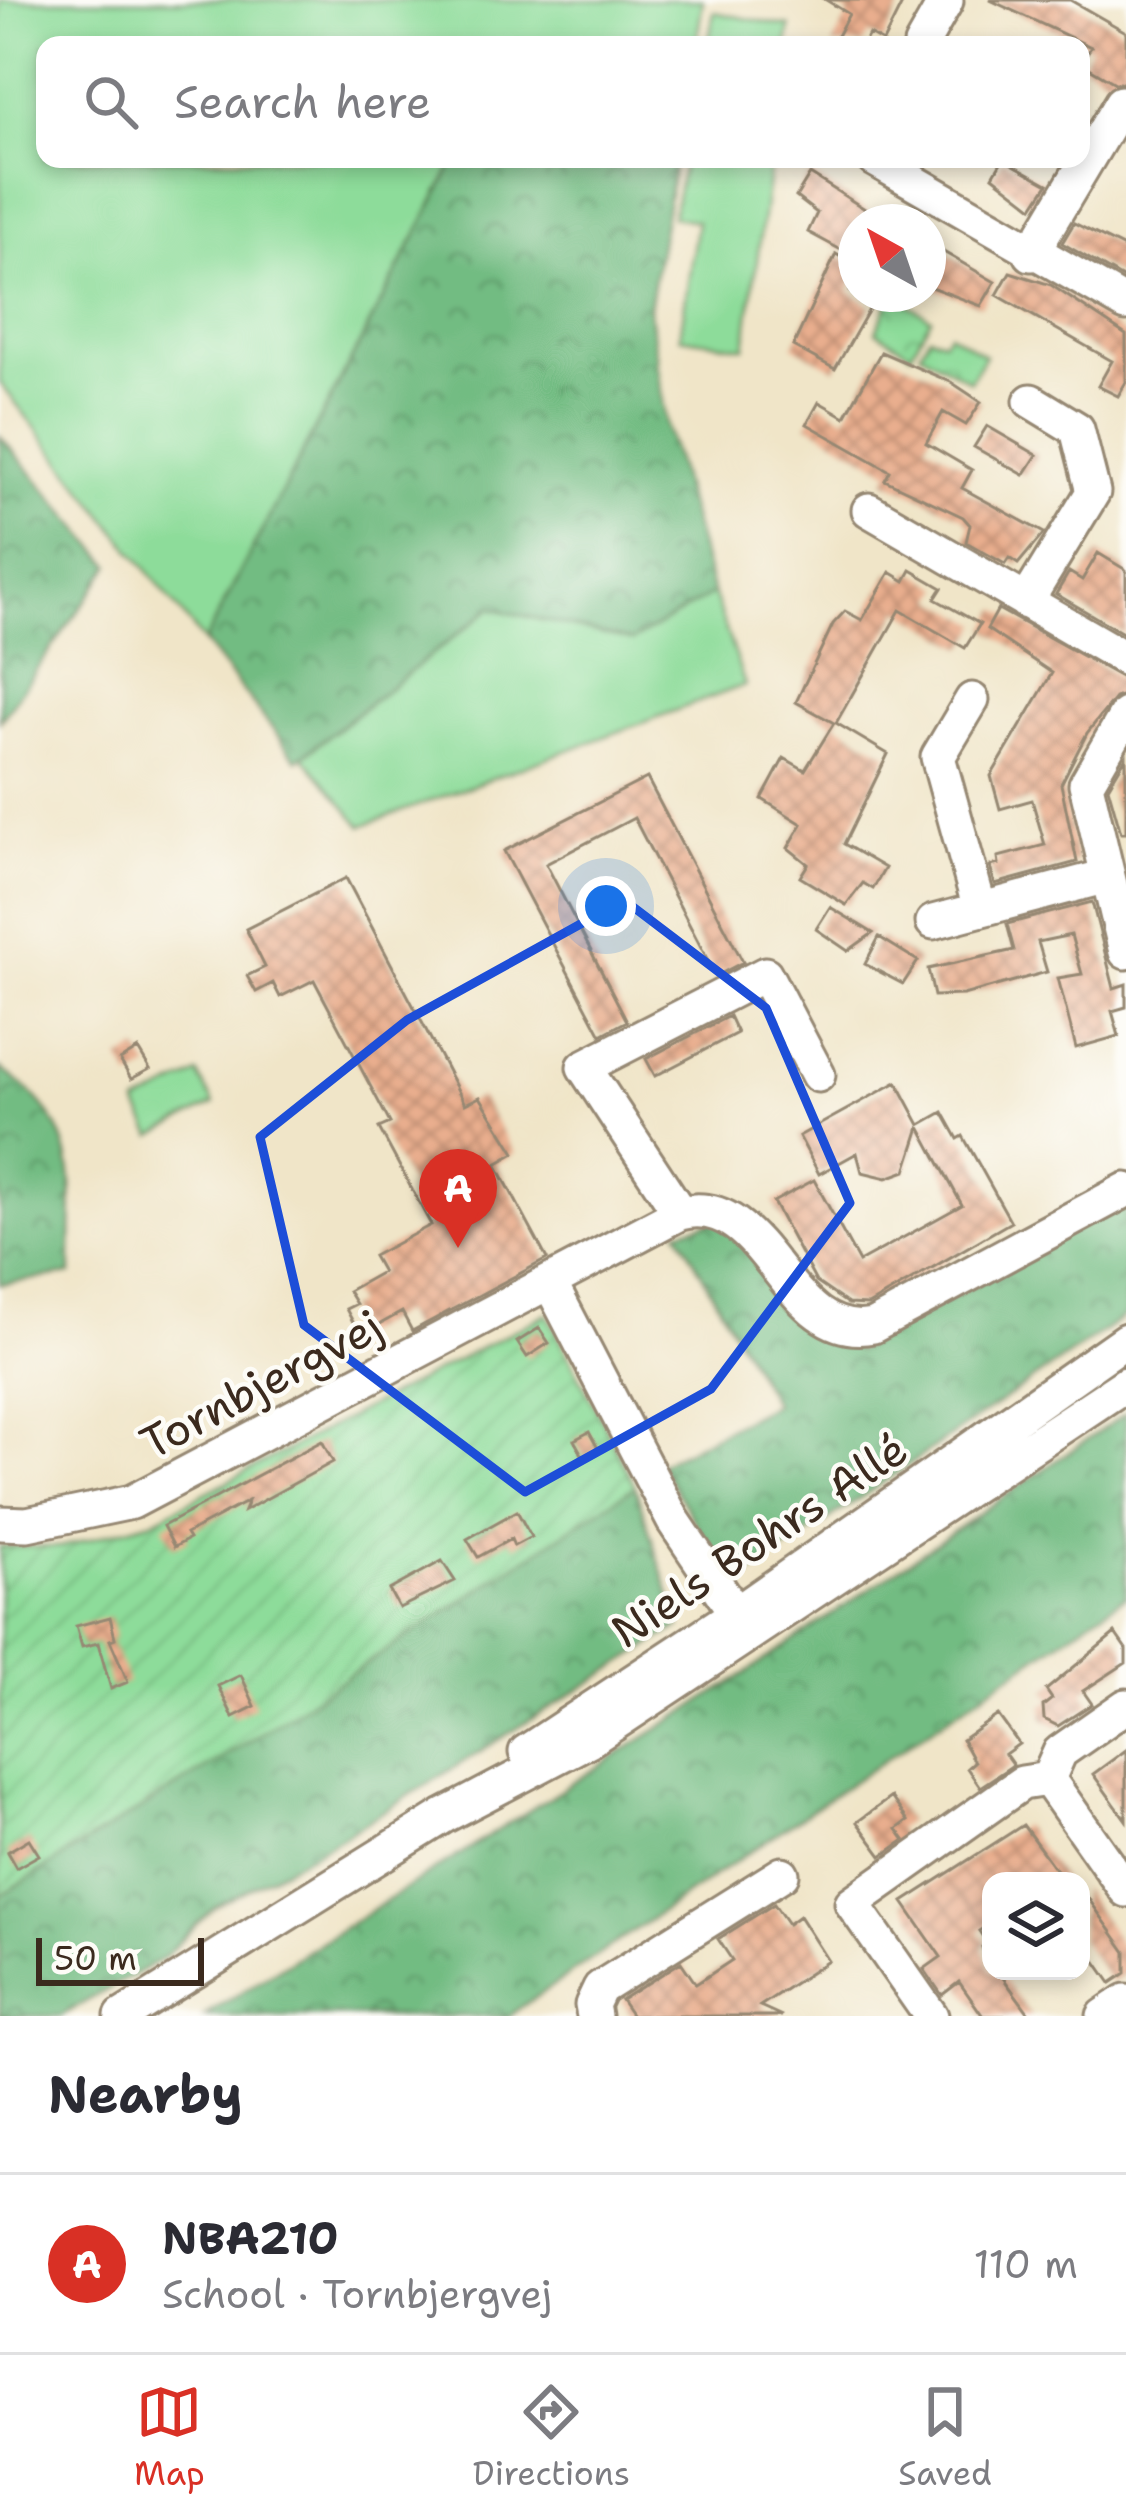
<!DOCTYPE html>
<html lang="en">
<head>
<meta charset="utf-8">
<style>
  :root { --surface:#fff; --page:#f7f7f7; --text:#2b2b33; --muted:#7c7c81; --line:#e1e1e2; --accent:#d93025 }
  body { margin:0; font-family:"Shantell Sans",sans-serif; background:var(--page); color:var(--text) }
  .controls { position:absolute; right:36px; bottom:36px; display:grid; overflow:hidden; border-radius:24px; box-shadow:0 6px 18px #0003 }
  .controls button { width:108px; height:108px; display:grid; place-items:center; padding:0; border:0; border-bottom:3px solid var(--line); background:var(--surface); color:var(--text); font:60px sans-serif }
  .compass { position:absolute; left:838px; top:204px; width:108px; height:108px; border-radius:50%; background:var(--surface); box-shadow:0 6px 18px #0003; rotate:320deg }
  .scale { position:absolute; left:36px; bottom:30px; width:168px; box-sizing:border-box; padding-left:12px; border:6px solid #3b2a1e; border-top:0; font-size:33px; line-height:42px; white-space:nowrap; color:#3b2a1e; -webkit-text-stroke:9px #fdfcf7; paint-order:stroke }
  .you { position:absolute; left:606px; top:906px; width:42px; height:42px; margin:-30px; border:9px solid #fff; border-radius:50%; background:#1a73e8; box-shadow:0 0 0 18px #1a73e833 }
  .badge { display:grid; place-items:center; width:78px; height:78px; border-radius:50%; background:var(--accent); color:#fff; font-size:39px; font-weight:700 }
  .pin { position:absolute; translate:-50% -99px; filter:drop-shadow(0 3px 6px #0008) }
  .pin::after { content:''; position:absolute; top:63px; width:42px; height:36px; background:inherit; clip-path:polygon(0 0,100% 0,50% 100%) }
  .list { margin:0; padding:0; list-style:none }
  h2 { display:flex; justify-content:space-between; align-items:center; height:156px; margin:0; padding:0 48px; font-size:51px }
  h2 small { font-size:39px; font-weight:400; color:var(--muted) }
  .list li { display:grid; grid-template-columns:78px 1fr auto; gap:36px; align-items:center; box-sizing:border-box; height:180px; padding:0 48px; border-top:3px solid var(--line) }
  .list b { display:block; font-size:45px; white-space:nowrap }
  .list p { margin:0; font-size:39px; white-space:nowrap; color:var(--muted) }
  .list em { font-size:39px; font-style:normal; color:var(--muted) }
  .icon { flex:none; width:66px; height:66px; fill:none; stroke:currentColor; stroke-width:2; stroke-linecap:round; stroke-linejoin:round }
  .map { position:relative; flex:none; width:1126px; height:2016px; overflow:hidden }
  .search { position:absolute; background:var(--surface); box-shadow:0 6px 18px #0003; left:36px; right:36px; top:36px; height:132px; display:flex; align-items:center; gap:30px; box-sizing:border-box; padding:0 42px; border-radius:24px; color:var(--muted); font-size:45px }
  .sheet { height:336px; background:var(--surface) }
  nav { display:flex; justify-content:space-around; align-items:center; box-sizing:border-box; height:168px; border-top:3px solid var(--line); background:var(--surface); font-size:33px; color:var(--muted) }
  nav a { display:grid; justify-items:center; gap:6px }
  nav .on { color:var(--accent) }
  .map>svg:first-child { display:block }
  .grass { fill:#8ddc9a; stroke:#64835c; stroke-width:3 }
  .forest { fill:url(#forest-crowns); stroke:#567350; stroke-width:3 }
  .park { fill:url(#park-crowns); stroke:#64835c; stroke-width:3 }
  .garden { fill:url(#garden-furrows); stroke:#64835c; stroke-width:3 }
  .building { fill:url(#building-cross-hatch) }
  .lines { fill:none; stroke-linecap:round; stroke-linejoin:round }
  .minor-casing { stroke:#968873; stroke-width:39 }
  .minor { stroke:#fff; stroke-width:33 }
  .marked { fill:none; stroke:#1d4ed8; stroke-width:9; stroke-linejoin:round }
  .labels { text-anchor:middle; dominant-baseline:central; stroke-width:9; stroke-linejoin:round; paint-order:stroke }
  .street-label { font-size:45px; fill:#3b2a1e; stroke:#fdfcf7 }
</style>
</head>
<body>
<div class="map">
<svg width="1126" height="2016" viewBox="0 0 1126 2016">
  <defs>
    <pattern id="forest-crowns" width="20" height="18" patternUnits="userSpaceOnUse" patternTransform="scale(3)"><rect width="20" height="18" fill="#72bc82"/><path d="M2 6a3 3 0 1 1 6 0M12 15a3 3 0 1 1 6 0" fill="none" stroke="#5f996a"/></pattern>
    <pattern id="park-crowns" width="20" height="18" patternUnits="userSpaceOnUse" patternTransform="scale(3)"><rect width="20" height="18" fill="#8ddc9a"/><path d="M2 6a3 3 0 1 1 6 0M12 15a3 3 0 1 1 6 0" fill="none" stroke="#7bbd84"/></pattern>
    <pattern id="garden-furrows" width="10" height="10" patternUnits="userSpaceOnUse" patternTransform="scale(3)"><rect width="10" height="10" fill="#8ddc9a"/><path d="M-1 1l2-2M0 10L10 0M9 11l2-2" fill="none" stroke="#7bbd84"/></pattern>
    <pattern id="building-cross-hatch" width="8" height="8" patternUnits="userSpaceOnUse" patternTransform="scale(3)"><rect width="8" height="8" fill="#e9ae8e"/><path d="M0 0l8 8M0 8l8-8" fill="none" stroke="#be8e73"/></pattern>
  </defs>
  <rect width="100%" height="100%" fill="#fdfcf7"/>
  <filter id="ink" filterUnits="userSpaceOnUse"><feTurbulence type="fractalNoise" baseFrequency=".00833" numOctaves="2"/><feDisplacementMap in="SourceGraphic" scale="24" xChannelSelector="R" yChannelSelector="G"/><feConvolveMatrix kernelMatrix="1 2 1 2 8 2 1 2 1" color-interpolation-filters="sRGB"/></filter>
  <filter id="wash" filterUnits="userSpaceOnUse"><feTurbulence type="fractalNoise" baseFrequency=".004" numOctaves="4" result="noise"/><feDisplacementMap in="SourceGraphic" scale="48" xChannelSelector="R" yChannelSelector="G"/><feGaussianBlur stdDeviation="2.7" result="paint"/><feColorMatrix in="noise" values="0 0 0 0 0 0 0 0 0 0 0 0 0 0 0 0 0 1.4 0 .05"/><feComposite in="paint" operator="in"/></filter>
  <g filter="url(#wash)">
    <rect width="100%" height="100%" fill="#f0e5c8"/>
    <path class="grass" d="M0,0h703l-7,45h-156l-22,-5 -3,5h-470v114h411l-252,483 -204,-259z
      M714,12l76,15 -3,18h-79z
      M684,159h87l-26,188 -65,-10 17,-116 -25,-4z
      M713,593l32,92 -383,141 -59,-70 188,-148 141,33z
      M198,1074l16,30 -61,32 -16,-31z"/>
    <path class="forest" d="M456,159h219l-26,148 18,122 46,164 -81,48 -141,-33 -194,152 -93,-118z
      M0,436l111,129 -111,156z
      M0,1068c87,60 70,111 71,206l-71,10z
      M1126,1198v118l-393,269 -73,-121 114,-60 -96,-173 40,-11 108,114 31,17z
      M1126,1413v183l-618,420h-304l538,-340z
      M635,1486l45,141 -341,212 -126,69 -51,51 -102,57h-60v-120l239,-148z"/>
    <path class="park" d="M898,298l33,20 -20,35 -35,-22 14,-31z
      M949,333l36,22 -15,26 -50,-29 9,-16 15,4z"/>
    <path class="garden" d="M547,1313l88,173 -396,262 -239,148v-349h62l90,-26z"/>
    <g id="blocks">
      <path class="building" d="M826,0h78l-21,42 -14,-8 -6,11h-31l17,-31z
        M990,0h80l56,32v51h-11l-34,-20 10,-16z
        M1003,159l45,25 -15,23 -40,-31z
        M810,174l58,37 -12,11 -13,29 -35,-19 9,-19 -21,-16z
        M1074,223l52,26v31l-64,-37z
        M935,247l60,35 -14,24 -53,-20v-29z
        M836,254l20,12 -7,25 22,15 -36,63 -42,-23z
        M1010,272l41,13 75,50v47l-8,14 -20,-10 14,-25 -115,-66z
        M881,352l70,30 30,20 -15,23 -23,-13 -17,31 46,27 -10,18 82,45 -26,31 -9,-6 -4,6 -39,-22 4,-17 -7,-8 -78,-37 5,-9 -83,-47 12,-22 26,15z
        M987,426l50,29 -13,20 -50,-28z
        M1098,553l28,17v65l-70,-41 13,-22 13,8z
        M911,570l31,18 -7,11 45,25 -15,24 -65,-38 -64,113 52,31 -44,90 41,24 -12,21 -10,-6 -17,22 -46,-28 8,-13 -20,-16 14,-24 -40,-25 22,-41 21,12 29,-47 -38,-21 37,-78 12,-13 17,9 28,-48 15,9z
        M998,609l128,71v14l-11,4 -28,35 -26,51 16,78 -82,22 -5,-18 9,-2 -1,-7 47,-12 -13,-45 -32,9 -9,-33 61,-103 -65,-44z
        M1126,757v76h-5l-13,-46z
        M647,778l96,184 -27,14 -82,-158 -88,46 81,157 -26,14 -97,-184z
        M346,878l119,226 15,-7 35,56 -19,11 51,95 -135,72 -10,-19 -42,23 -14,-26 10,-5 -8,-13 34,-19 -9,-16 58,-31 -52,-97 11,-5 -76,-143 -34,17 -7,-14 -17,9 -9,-16 18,-9 -19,-38z
        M1092,902l22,86 12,-4v23l-14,4 7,25 -43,12 -18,-70 24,-4 -11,-39 -33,7 9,30 -84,23 -29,1 -6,-27 86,-19 -7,-26z
        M830,907l43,26 -25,18 -32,-22z
        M879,937l39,24 -15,23 -38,-20z
        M729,1016l8,17 -82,43 -9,-17z
        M138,1049l12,20 -19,10 -11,-19z
        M897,1082l23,43 23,-13 15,27 5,-3 48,86 -143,83 -20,-1 -32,-22 -43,-80 41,-22 45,82 103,-57 -42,-78 -14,44 -19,7 -25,-6 -5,-19 -38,21 -20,-38z
        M539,1328l10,15 -22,14 -10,-15z
        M589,1432l10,18 -15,8 -10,-18z
        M322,1441l11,21 -89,49 4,-10 -62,33 3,5 -15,8 -11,-21z
        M517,1511l14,26 -17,9 -3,-7 -33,18 -11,-18z
        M442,1561l13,20 -56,27 -10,-18z
        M110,1617l5,21 -5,2 18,42 -17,7 -13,-46 -16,4 -6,-21z
        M1115,1633l11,16v14l-43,28 9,13 -34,22 -14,-7 -1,-13 9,-7 -6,-9z
        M241,1675l14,31 -22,11 -15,-31z
        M998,1715l21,29 -14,10 8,11 -33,22 -13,-19 7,-6 -12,-22z
        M1126,1750v70l-33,-46z
        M891,1797l17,24 -11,8 8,11 -23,16 -25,-34z
        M1023,1825l41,56h-73v42l-12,8 8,12 -5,4 9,24h7l33,45h-48l-24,-34 -17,13 -18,-26 17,-12 -38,-55z
        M29,1839l10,16 -23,13 -9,-16z
        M1081,1888l45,64v21l-15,10 -30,-43z
        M774,1904l14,20 11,-8 29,45 -68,45 22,10h-150l-11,-16 60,-38 15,22 36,-24 -14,-21z"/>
    </g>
  </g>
  <g filter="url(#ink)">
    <use href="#blocks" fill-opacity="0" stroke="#968873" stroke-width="3"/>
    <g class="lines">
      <defs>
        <path id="minor" d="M921,45l25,-44
          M874,159l252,145
          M1031,254l90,-151
          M869,510l257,149
          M1026,602l67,-110 -16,-63 -46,-28
          M972,700l-34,57 42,152
          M1126,715l-40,69 40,168
          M933,922l174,-46
          M680,1213l-96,-146 181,-93 53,101
          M550,1283l123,237 74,110
          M0,1523l27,1 105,-22 548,-289c89,-23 104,131 193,113l253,-136
          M526,1752l208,-137 392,-275
          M1048,1779l12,-27 66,-46
          M122,2016l322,-200 147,-77 535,-355
          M594,2016l-2,-11 8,-17 182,-114
          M931,2016l-79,-113 170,-120 26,-4 78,111
          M1104,2016l22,-15"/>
      </defs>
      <use href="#minor" class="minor-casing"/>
      <use href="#minor" class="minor"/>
    </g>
  </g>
  <path class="marked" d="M624,900l142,108 84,195 -139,186 -186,103 -221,-167 -44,-188 147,-117z"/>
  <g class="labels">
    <g class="street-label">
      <text transform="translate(261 1384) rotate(-28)">Tornbjergvej</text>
      <text transform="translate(759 1540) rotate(-34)">Niels Bohrs Allé</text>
    </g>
  </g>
</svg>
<div class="controls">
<button><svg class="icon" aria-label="layers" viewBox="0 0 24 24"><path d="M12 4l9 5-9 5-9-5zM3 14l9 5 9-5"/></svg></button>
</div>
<svg class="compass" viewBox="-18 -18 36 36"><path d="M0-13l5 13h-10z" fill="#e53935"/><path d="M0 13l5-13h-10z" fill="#7c7c81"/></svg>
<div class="scale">50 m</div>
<div class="you"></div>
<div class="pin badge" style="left:458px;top:1248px">A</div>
<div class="search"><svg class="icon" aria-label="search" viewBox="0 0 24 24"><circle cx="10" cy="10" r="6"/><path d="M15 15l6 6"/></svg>Search here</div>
</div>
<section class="sheet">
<h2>Nearby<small></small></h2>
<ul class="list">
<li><span class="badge">A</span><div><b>NBA210</b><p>School · Tornbjergvej</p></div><em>110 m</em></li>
</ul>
</section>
<nav>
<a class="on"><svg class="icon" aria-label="map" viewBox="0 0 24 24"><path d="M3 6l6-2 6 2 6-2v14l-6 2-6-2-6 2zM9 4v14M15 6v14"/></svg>Map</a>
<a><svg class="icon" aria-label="directions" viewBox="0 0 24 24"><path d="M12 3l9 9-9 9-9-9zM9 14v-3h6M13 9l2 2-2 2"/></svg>Directions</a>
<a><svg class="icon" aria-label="saved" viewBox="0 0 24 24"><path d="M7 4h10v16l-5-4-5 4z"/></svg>Saved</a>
</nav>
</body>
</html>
